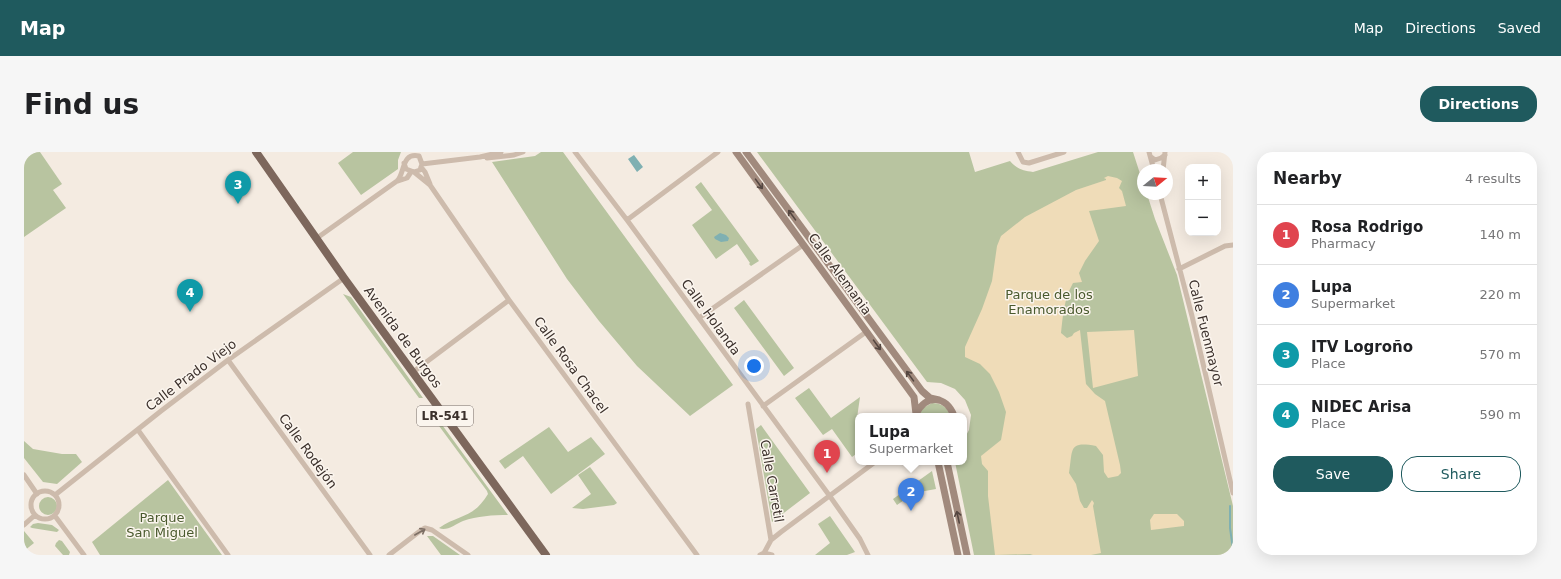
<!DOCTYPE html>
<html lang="en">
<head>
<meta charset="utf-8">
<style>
  :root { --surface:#fff; --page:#f6f6f6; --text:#202124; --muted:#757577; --line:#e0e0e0; --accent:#1f5a5e }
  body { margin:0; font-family:"DejaVu Sans",sans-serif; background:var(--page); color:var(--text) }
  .controls { position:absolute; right:12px; top:12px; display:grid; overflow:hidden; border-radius:8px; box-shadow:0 4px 16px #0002 }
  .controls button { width:36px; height:36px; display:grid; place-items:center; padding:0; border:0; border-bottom:1px solid var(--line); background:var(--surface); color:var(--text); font:20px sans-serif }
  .compass { position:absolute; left:1113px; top:12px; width:36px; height:36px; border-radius:50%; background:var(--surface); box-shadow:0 4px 16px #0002; rotate:72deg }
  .you { position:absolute; left:730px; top:214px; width:14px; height:14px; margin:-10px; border:3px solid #fff; border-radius:50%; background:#1a73e8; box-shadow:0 0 0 6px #1a73e833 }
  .badge { display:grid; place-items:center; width:26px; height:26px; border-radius:50%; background:var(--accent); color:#fff; font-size:13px; font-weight:700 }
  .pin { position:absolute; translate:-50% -33px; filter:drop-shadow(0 1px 2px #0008) }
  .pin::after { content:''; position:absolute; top:21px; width:14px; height:12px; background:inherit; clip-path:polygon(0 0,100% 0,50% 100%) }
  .popup { position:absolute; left:831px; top:261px; width:112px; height:52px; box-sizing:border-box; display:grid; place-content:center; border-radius:8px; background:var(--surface); filter:drop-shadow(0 1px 3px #0005); font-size:13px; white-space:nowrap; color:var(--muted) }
  .popup b { font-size:15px; color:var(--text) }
  .popup::after { content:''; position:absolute; left:50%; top:100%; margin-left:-8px; border:8px solid transparent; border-top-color:var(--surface) }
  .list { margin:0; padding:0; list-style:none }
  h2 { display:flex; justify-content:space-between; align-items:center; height:52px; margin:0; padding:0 16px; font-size:17px }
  h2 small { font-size:13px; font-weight:400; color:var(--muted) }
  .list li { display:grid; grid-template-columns:26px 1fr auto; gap:12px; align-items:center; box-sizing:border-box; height:60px; padding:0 16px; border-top:1px solid var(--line) }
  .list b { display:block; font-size:15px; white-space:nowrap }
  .list p { margin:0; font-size:13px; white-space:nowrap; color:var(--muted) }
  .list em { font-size:13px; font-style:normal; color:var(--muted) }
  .actions { display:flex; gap:8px; padding:12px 16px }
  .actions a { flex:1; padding:9px 0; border:1px solid var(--accent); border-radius:16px; text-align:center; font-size:14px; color:var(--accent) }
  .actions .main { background:var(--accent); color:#fff }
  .map { position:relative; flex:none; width:1209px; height:403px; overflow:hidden; border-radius:16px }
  header { display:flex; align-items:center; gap:24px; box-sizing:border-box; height:56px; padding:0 20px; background:var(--accent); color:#fff }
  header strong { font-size:19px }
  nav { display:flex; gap:22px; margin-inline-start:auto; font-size:14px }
  .intro { display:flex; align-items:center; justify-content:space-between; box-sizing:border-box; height:96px; padding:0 24px }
  h1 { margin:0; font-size:28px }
  .button { padding:10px 18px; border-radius:16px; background:var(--accent); color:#fff; font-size:14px; font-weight:700 }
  main { display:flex; gap:24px; padding:0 24px }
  aside { flex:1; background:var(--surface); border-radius:16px; box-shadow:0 4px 16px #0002 }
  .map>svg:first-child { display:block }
  .green { fill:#b8c4a0 }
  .sand { fill:#efdcb8 }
  .water { fill:#7fb0b2 }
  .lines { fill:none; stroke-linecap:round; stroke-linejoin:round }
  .stream { stroke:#7fb0b2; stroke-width:2 }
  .minor { stroke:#cdbbac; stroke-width:5 }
  .secondary { stroke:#a18a7d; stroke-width:7 }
  .primary { stroke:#7d675c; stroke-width:8 }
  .oneway { stroke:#544640 }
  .oneway2 { stroke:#7d6f65 }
  .labels { text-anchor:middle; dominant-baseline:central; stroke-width:3; stroke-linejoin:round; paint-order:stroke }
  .shield { fill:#fbf5ee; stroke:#756b66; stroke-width:1 }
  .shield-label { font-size:12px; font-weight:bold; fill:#3b302b }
  .street-label { font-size:13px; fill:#3b302b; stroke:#fbf5ee }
  .park-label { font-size:13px; fill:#4a5a2e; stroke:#fbf5ee }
</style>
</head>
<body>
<header>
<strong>Map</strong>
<nav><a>Map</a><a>Directions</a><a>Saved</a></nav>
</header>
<div class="intro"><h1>Find us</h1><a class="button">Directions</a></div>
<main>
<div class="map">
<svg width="1209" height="403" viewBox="0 0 1209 403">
  <rect width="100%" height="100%" fill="#f4ebe1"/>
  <path class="green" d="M0,0h16l22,32 -9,6 13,18 -42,29z
    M329,0h48l-3,8v9l-37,26 -23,-32z
    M517,0h22l170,233 -43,31 -53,-50 -38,-45 -32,-42 -75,-117 43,-6z
    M733,0h212l6,20 35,-11c7,8 13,10 23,11l65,-20h35l10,31v11h4l8,25 22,56 56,231v49h-259l-19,-93h9v-23l5,-9 2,-15 -6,-15 -10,-11 -14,-6 -14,-1z
    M677,30l58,79 -8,5 -2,-2 1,-1 -13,-19 -21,15 -24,-34 20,-15 -17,-23z
    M319,142l8,3 72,101h-4z
    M720,148l50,68 -10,8 -50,-68z
    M785,236l22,30 29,-21 -5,35 3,1v23l-2,-2 -4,3 -20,-28 -9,6 -28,-37z
    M908,251c9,0 16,4 18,13h-31l4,-8z
    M405,255l79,108c-15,0 -31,1 -45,6 -7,3 -17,11 -24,7 20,-14 34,-9 49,-34l-1,-3 -59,-80z
    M737,273l49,68 -38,29 -16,-93z
    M525,275l19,25 23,-15 14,17 -54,40 -28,-38 -18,13 -6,-8z
    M0,289l9,8 29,5h14l6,8 -25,22 -14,-2 -19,-24z
    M566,315l27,36 -3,2 -31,4 -11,-1 19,-14 -13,-19z
    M908,319l4,18 -22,4 -17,12 -4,-6z
    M144,328l54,75h-122l-8,-13z
    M15 354a9 9 0 1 1 18 0a9 9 0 1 1-18 0Z
    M806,364l25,36 -8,3h-32l15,-12 -12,-19z
    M14,371l14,2 7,5 -2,2 -25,-4 -2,-1 3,-3z
    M0,379l10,12 -10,8z
    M403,384h6l27,19h-19z
    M35,388l3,1 8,11 -1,3h-6l-8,-9 1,-3z"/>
  <path class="sand" d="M1084,24l9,2 5,3 -3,7 3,3 4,15 -37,5 10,30 -14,20 -6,12 3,9 -9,1c-9,16 -10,32 -12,50l6,5 5,-2 2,-3 6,-3 6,54 9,10 10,7 15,64 1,8 -3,3 -10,2 -4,-6 -1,-17 -7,-9c-28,-5 -23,3 -27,27l7,11 4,17 4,7h3l5,-8 2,3 -1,3 8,47 -10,2h-58l-3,-1 -35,1 -7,-59v-25l-6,-7 -1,-8 20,-16 5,-28 -7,-20 -9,-18 -10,-10 -15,-7v-10l17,-38 10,-28 5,-35 4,-10 24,-19 51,-27 30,-10v-1l-2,-1z
    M1110,178l4,46 -45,12 -6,-56z
    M1130,362h23l7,7v5l-33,4 -1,-10z"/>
  <path class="water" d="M610,3l9,12 -6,5 -9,-13z
    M696,81l6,2 3,3 -1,3 -7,1 -6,-3 -1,-2z"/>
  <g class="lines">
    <path class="stream" d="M1206,354v22l3,21"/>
    <path class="minor" d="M551,0l52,68 202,275 31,44 8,16
      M994,0l5,10 6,1 35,-11
      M1125,0l5,18
      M1127,5l4,3 6,-2 4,-3
      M463,6l27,-3 9,-3
      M398,12l58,-7 21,-5
      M397,15l4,5 5,12
      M1139,18l2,-18
      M390,20l16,13 79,115 188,255
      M374,29l9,-3 4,-6
      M1136,42l32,122 41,177
      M603,68l91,-68
      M293,86l80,-57c8,-7 4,-29 22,-25l3,8 -2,6 -6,2 -8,-3 -2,-6
      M1155,117l46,-23 8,-1
      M675,166l104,-73
      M204,208l142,195
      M389,220l96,-72
      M724,252l23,136
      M739,254l103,-74
      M114,278l90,125
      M0,323l13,19
      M7 353a14 14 0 1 1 28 0a14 14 0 1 1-28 0Z
      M31,343l106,-84 67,-51 116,-82
      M31,364l29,39
      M0,373l11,-10
      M740,401l8,2
      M365,403l31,-24 5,-3 7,2 36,25
      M736,403l4,-2 7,-13 10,-8 94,-70"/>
    <path class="secondary" d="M712,0l178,245 2,17
      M722,0l176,239 8,7 9,2
      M892,262c10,-20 30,-19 38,2
      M914,310l20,93
      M923,310l20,93"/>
    <path class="primary" d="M232,0l88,126 202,277"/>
  </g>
  <defs><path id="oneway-shaft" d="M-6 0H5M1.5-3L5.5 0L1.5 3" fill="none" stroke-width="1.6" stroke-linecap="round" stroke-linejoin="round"/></defs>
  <g class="oneway">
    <use href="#oneway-shaft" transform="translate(735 32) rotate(54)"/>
    <use href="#oneway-shaft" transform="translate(768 63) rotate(-126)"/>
    <use href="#oneway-shaft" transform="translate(853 193) rotate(54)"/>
    <use href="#oneway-shaft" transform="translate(886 224) rotate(-126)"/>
    <use href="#oneway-shaft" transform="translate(934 365) rotate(-102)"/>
  </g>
  <use class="oneway2" href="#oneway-shaft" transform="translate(396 380) rotate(-30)"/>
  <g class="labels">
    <rect class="shield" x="393" y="254" width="56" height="20" rx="3"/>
    <g class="shield-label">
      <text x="421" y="264">LR-541</text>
    </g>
    <g class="street-label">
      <text transform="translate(816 122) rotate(54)">Calle Alemania</text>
      <text transform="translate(687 165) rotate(54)">Calle Holanda</text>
      <text transform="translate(1182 181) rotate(76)">Calle Fuenmayor</text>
      <text transform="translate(379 185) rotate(54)">Avenida de Burgos</text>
      <text transform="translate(547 213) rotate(54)">Calle Rosa Chacel</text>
      <text transform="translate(167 223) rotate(-37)">Calle Prado Viejo</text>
      <text transform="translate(284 299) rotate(54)">Calle Rodejón</text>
      <text transform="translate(748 329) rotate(80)">Calle Carretil</text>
    </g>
    <g class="park-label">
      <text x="1025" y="142">Parque de los<tspan x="1025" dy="15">Enamorados</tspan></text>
      <text x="138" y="365">Parque<tspan x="138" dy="15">San Miguel</tspan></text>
    </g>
  </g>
</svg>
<div class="controls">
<button>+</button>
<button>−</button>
</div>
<svg class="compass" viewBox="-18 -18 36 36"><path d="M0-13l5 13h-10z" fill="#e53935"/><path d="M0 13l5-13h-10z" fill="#757577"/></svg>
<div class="you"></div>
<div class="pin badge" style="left:803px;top:321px;background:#e0444e">1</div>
<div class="pin badge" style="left:887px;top:359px;background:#3f7fe0">2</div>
<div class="popup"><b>Lupa</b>Supermarket</div>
<div class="pin badge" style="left:214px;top:52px;background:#0f9aa8">3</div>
<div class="pin badge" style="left:166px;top:160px;background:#0f9aa8">4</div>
</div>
<aside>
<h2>Nearby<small>4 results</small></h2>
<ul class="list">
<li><span class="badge" style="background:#e0444e">1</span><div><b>Rosa Rodrigo</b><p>Pharmacy</p></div><em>140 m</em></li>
<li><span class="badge" style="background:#3f7fe0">2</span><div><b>Lupa</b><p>Supermarket</p></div><em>220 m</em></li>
<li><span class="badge" style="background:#0f9aa8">3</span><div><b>ITV Logroño</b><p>Place</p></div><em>570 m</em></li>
<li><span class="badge" style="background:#0f9aa8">4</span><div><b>NIDEC Arisa</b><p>Place</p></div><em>590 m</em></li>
</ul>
<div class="actions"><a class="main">Save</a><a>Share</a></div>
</aside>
</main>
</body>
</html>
